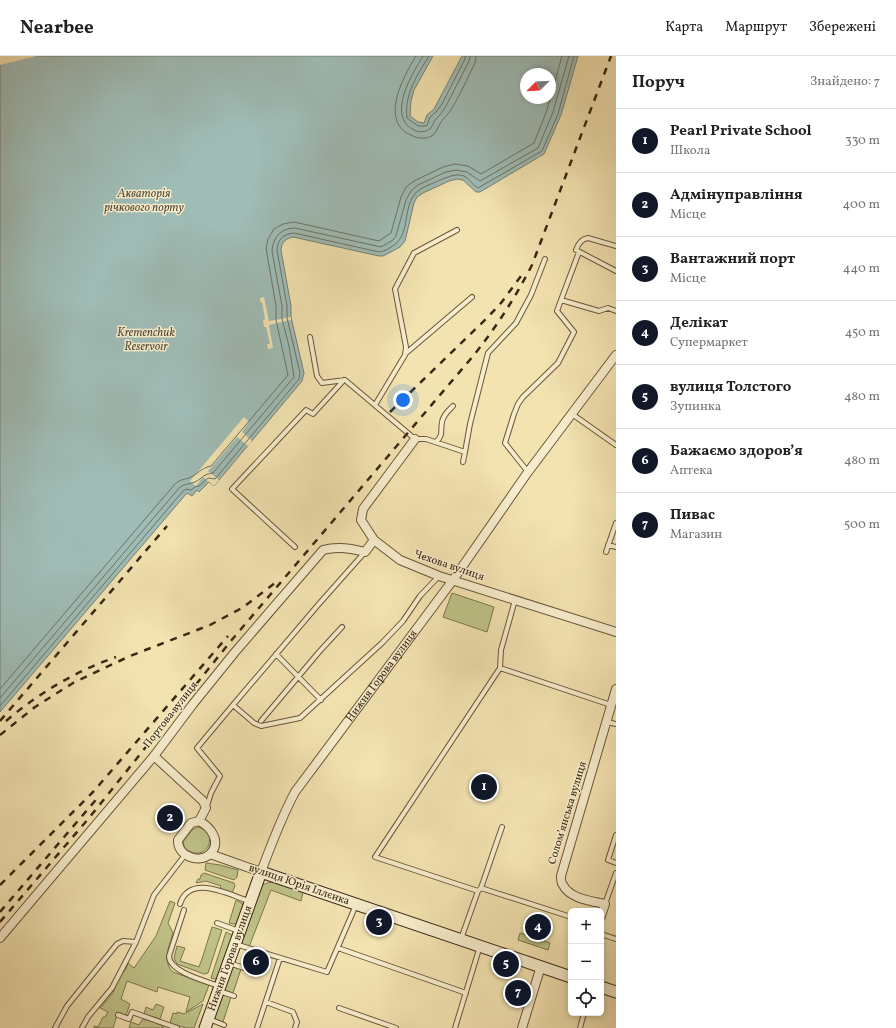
<!DOCTYPE html>
<html lang="uk">
<head>
<meta charset="utf-8">
<style>
  :root { --surface:#fff; --page:#f6f6f6; --text:#222; --muted:#767676; --line:#e0e0e0; --accent:#111827 }
  body { margin:0; font-family:Vollkorn,serif; background:var(--page); color:var(--text) }
  .controls { position:absolute; right:12px; bottom:12px; display:grid; overflow:hidden; border-radius:6px; box-shadow:0 2px 6px #0003 }
  .controls button { width:36px; height:36px; display:grid; place-items:center; padding:0; border:0; border-bottom:1px solid var(--line); background:var(--surface); color:var(--text); font:20px sans-serif }
  .compass { position:absolute; left:520px; top:12px; width:36px; height:36px; border-radius:50%; background:var(--surface); box-shadow:0 2px 6px #0003; rotate:246deg }
  .you { position:absolute; left:403px; top:344px; width:14px; height:14px; margin:-10px; border:3px solid #fff; border-radius:50%; background:#1a73e8; box-shadow:0 0 0 6px #1a73e833 }
  .badge { display:grid; place-items:center; width:26px; height:26px; border-radius:50%; background:var(--accent); color:#fff; font-size:13px; font-weight:700 }
  .pin { position:absolute; translate:-50% -50%; border:2px solid #fff; box-shadow:0 1px 4px #0006 }
  .list { margin:0; padding:0; list-style:none }
  h2 { display:flex; justify-content:space-between; align-items:center; height:52px; margin:0; padding:0 16px; font-size:17px }
  h2 small { font-size:13px; font-weight:400; color:var(--muted) }
  .list li { display:grid; grid-template-columns:26px 1fr auto; gap:12px; align-items:center; box-sizing:border-box; height:64px; padding:0 16px; border-top:1px solid var(--line) }
  .list b { display:block; font-size:15px; white-space:nowrap }
  .list p { margin:0; font-size:13px; white-space:nowrap; color:var(--muted) }
  .list em { font-size:13px; font-style:normal; color:var(--muted) }
  .icon { flex:none; width:22px; height:22px; fill:none; stroke:currentColor; stroke-width:2; stroke-linecap:round; stroke-linejoin:round }
  .map { position:relative; flex:none; width:616px; height:972px; overflow:hidden }
  header { display:flex; align-items:center; gap:24px; box-sizing:border-box; height:56px; padding:0 20px; background:var(--surface); border-bottom:1px solid var(--line) }
  header strong { font-size:19px }
  nav { display:flex; gap:22px; margin-inline-start:auto; font-size:14px }
  main { display:flex }
  aside { flex:1; background:var(--surface) }
  .map>svg:first-child { display:block }
  .green { fill:#bfc388; stroke:#7d754d }
  .water { fill:#9fbcb6; stroke:#778074; fill-rule:evenodd }
  .pier { fill:#f3e3b1 }
  .lines { fill:none; stroke-linecap:round; stroke-linejoin:round }
  .shore { stroke:#6d7264; stroke-width:1 }
  .lane-casing { stroke:#69563a; stroke-width:6 }
  .street-casing { stroke:#69563a; stroke-width:10 }
  .secondary-casing { stroke:#3b2712; stroke-width:13 }
  .lane { stroke:#f7edcc; stroke-width:4 }
  .street { stroke:#f7edcc; stroke-width:8 }
  .secondary { stroke:#f7edcc; stroke-width:11 }
  .rail { stroke:#3b2712; stroke-width:2.5; stroke-dasharray:7 7; stroke-linecap:butt }
  .labels { text-anchor:middle; dominant-baseline:central; stroke-width:3; stroke-linejoin:round; paint-order:stroke }
  .street-label { font-size:11px; fill:#3b2712; stroke:#f7edcc }
  .water-label { font-size:12px; font-style:italic; fill:#544c3b; stroke:#f7edcc }
</style>
</head>
<body>
<header>
<strong>Nearbee</strong>
<nav><a>Карта</a><a>Маршрут</a><a>Збережені</a></nav>
</header>
<main>
<div class="map">
<svg width="616" height="972" viewBox="0 0 616 972">
  <rect width="100%" height="100%" fill="#f3e3b1"/>
  <filter id="stains"><feTurbulence type="fractalNoise" baseFrequency=".005" numOctaves="4"/><feColorMatrix values="0 0 0 0 .2 0 0 0 0 .09 0 0 0 0 .02 0 0 0 .5 -.17"/></filter>
  <radialGradient id="worn" r=".72"><stop offset=".6" stop-color="#630" stop-opacity="0"/><stop offset="1" stop-color="#630" stop-opacity=".3"/></radialGradient>
  <path class="green" d="M452,537l42,14 -7,25 -44,-15z
    M197,771c23,3 12,38 -12,22l-2,-7 9,-12z
    M206,807l14,2 18,5 -1,7 -3,3 -29,-10z
    M204,817l30,10 1,3 -3,7 -12,-4 1,-3 -15,-5 -10,2 2,-4h2l1,-4z
    M272,826l31,10 -2,9 -30,-11 -22,57 -8,-4 20,-57 6,-3z
    M236,844l6,3 1,4 -5,16 -4,1 -5,-1z
    M170,845l5,2 -7,20 5,10c-4,13 -11,29 0,39l36,13 -6,16 -17,11 4,-15 -32,-10 -1,5 -30,-11 -6,18 9,5 -4,11 -8,-3 -5,16h-19v-2l4,1 5,-10h2l3,-5 -8,-4 13,-15 6,-16 7,-8 2,-6 6,5 22,-32z
    M212,871l10,3 -14,43 -4,1 -27,-10 -3,-6 3,-12 8,2 -5,13 19,6 4,-11z
    M226,876l6,3 1,3 -14,39 -4,2 -4,-1z
    M520,877l30,10 -2,7 -30,-10z
    M233,911l8,2 -8,24 -8,-3 -1,-3 7,-19z
    M224,939l7,2 -8,25 -8,-3 -1,-3 7,-20z
    M156,948l8,3 -4,12 -16,-5 2,-7 7,3z
    M203,948l-9,24h-8l-16,-5 3,-10 4,1v-2l7,2z
    M142,964c6,-1 19,3 22,8h-35l2,-6 8,3z"/>
  <path class="water" d="M0,0h433l-19,34 -3,11 -1,15 8,6 6,1 3,-8 7,-6 28,-53h116l-17,59 -17,39 -64,38h-4l-13,-12 -6,-1 -8,2 -26,12 -6,4 -3,6 -9,38 -5,6 -9,5 -8,4h-4l-86,-19c-7,2 -11,4 -12,13l10,56v11l13,56 -2,8 -88,105 -5,-4 -10,10 -2,-2 -5,6 -5,-3 -187,219zM526,18h24v24h-24z"/>
  <path class="pier" d="M0,0h37l-37,9z
    M264,241l5,24 22,-4v3l-22,5 4,23 -5,1 -1,-5h3l-4,-17h-2l-1,-7 2,-1 -3,-17h-2v-4z
    M244,361l5,5 -7,10 10,9 -4,5 -11,-9 -29,34 11,9 -5,6 -11,-9 -7,9 -6,-5z"/>
  <g class="lines">
    <path class="shore" d="M416,0c-13,21 -38,67 -3,80 6,3 15,3 20,-1 4,-3 4,-7 7,-11 2,-5 8,-9 11,-14 9,-15 16,-31 24,-47l1,-7
      M423,0c-11,18 -37,60 -9,74 5,3 13,2 17,-2l4,-8 5,-5 6,-9 23,-45 1,-5
      M429,0c-12,19 -25,39 -22,62l11,8h9l3,-9 6,-5 6,-8 23,-45v-3
      M0,633l175,-205c6,-6 12,-4 18,-8 8,-5 9,-8 18,-10l77,-91 -12,-55v-14l-10,-58 2,-9 6,-10 9,-5 11,-2 85,19 12,-8 10,-36 5,-10 8,-6 29,-14 12,-3 13,2 13,8 53,-31 13,-33 15,-54
      M0,642l180,-211c4,-3 10,-3 15,-5 8,-4 8,-8 18,-9l81,-96 -5,-31 -7,-27v-13l-10,-55c1,-14 9,-23 23,-23l86,19 12,-7 3,-4 10,-36 5,-9 7,-6 28,-13 10,-2 11,2 13,9 58,-33 15,-36 16,-56
      M0,650l183,-215 3,-2 5,1 4,-3 4,-1 9,-8 7,1 84,-100 1,-6 -13,-55v-12l-10,-56c1,-11 6,-16 17,-17l85,19c5,-1 8,-2 12,-5 20,-11 11,-35 23,-52 6,-8 18,-11 26,-15 8,-3 16,-7 24,-4 6,3 9,10 14,12l64,-37 16,-37 16,-58"/>
    <defs>
      <path id="lane" d="M616,190l-28,-8c-7,1 -10,6 -12,12l40,21
        M579,196l-18,48 38,11 9,-3 8,3
        M310,281l7,39 5,7 23,-3 70,59h11l39,13 5,-28 18,-71 28,-30 15,-28 14,-36
        M405,298l67,-57
        M375,349l30,-50 1,-8 -11,-58 19,-36 43,-23
        M572,358l44,31
        M436,386c8,-8 4,-10 6,-20 1,-7 7,-12 11,-16
        M463,406l2,-10
        M528,416l-23,-29 9,-29 4,-10 5,-7 35,-34 16,-31 -17,-21 4,-11
        M608,489l8,2
        M295,491l-63,-58 74,-79 7,4 31,-34
        M365,496l-47,53 -85,100 21,18 7,3 39,-8 82,-75 21,-22 17,-25 19,-20
        M606,496l10,-29
        M276,598l45,46
        M500,612l1,-18 14,-50
        M261,665l58,-69 23,-25
        M607,666l9,2
        M207,750l4,-13 9,-17 -23,-28 36,-43
        M616,779l-8,25 8,3
        M481,832l90,29
        M478,835l-103,-34 125,-189 111,37
        M180,848c10,-31 49,-9 69,-3
        M605,848l11,-31
        M184,854l-15,46c0,16 37,25 50,30
        M217,867l22,8
        M601,878l15,5
        M461,883l17,-48 3,-3 21,-61
        M235,888l92,28 29,-67
        M338,892l128,45
        M229,907l15,5
        M219,935l15,5
        M266,946l27,10 4,10 -2,6
        M339,952l57,20
        M118,959l11,4 3,-7 45,16
        M209,963l15,6
        M55,972l12,-22 50,-62 6,-3 13,1 18,-47 31,-40
        M82,972l6,-11 24,-29 24,-46
        M257,972l23,-70
        M455,972l25,-82
        M580,972l4,-15"/>
      <g id="street">
        <path d="M415,383l-52,70 -2,11 13,20 26,20 39,16 177,56"/>
        <path d="M154,700l49,45 3,7 -7,13"/>
        <path d="M199,765c12,6 23,21 11,33 -11,10 -33,2 -32,-14l13,-17z"/>
        <path id="s1" d="M210,798l51,18c10,-27 20,-54 34,-80l158,-212 75,-108 88,-117"/>
        <path d="M601,860l4,-12c-13,-3 -35,-5 -42,-19 -2,-2 -2,-6 -2,-9l55,-187"/>
        <path d="M0,882l154,-182 39,-52 42,-52 88,-102c14,-4 28,-2 42,2l9,-12"/>
        <path d="M522,972l19,-62"/>
      </g>
      <g id="secondary">
        <path d="M601,931l15,5"/>
        <path id="s2" d="M205,972l56,-156 310,105"/>
      </g>
    </defs>
    <use href="#lane" class="lane-casing"/>
    <use href="#street" class="street-casing"/>
    <use href="#secondary" class="secondary-casing"/>
    <use href="#lane" class="lane"/>
    <use href="#street" class="street"/>
    <use href="#secondary" class="secondary"/>
    <path class="rail" d="M390,356l97,-94 14,-15 20,-27
      M0,665l167,-195
      M6,665c33,-28 70,-50 110,-64
      M0,679l35,-28 38,-24 57,-27 80,-31 32,-17 33,-25
      M0,829l93,-93 135,-156
      M0,856l100,-117
      M0,866l89,-104 141,-176 244,-287c23,-29 41,-57 58,-90l79,-209"/>
  </g>
  <g class="labels">
    <g class="street-label">
      <text transform="translate(449 510) rotate(19)">Чехова вулиця</text>
      <text stroke="none"><textPath href="#s1" startOffset="286">Нижня Горова вулиця</textPath></text>
      <text transform="translate(171 659) rotate(-52)">Портова вулиця</text>
      <text transform="translate(568 757) rotate(-73)">Соломʼянська вулиця</text>
      <text transform="translate(299 829) rotate(19)">вулиця Юрія Іллєнка</text>
      <text stroke="none"><textPath href="#s2" startOffset="74">Нижня Горова вулиця</textPath></text>
    </g>
    <g class="water-label">
      <text x="144" y="138">Акваторія<tspan x="144" dy="14">річкового порту</tspan></text>
      <text x="146" y="277">Kremenchuk<tspan x="146" dy="14">Reservoir</tspan></text>
    </g>
  </g>
  <rect width="100%" height="100%" filter="url(#stains)"/>
  <rect width="100%" height="100%" fill="url(#worn)"/>
</svg>
<div class="controls">
<button>+</button>
<button>−</button>
<button><svg class="icon" aria-label="locate" viewBox="0 0 24 24"><circle cx="12" cy="12" r="6"/><path d="M12 2v4M12 18v4M2 12h4M18 12h4"/></svg></button>
</div>
<svg class="compass" viewBox="-18 -18 36 36"><path d="M0-13l5 13h-10z" fill="#e53935"/><path d="M0 13l5-13h-10z" fill="#767676"/></svg>
<div class="you"></div>
<div class="pin badge" style="left:484px;top:731px">1</div>
<div class="pin badge" style="left:170px;top:762px">2</div>
<div class="pin badge" style="left:379px;top:866px">3</div>
<div class="pin badge" style="left:538px;top:871px">4</div>
<div class="pin badge" style="left:506px;top:908px">5</div>
<div class="pin badge" style="left:256px;top:906px">6</div>
<div class="pin badge" style="left:518px;top:937px">7</div>
</div>
<aside>
<h2>Поруч<small>Знайдено: 7</small></h2>
<ul class="list">
<li><span class="badge">1</span><div><b>Pearl Private School</b><p>Школа</p></div><em>330 m</em></li>
<li><span class="badge">2</span><div><b>Адмінуправління</b><p>Місце</p></div><em>400 m</em></li>
<li><span class="badge">3</span><div><b>Вантажний порт</b><p>Місце</p></div><em>440 m</em></li>
<li><span class="badge">4</span><div><b>Делікат</b><p>Супермаркет</p></div><em>450 m</em></li>
<li><span class="badge">5</span><div><b>вулиця Толстого</b><p>Зупинка</p></div><em>480 m</em></li>
<li><span class="badge">6</span><div><b>Бажаємо здоровʼя</b><p>Аптека</p></div><em>480 m</em></li>
<li><span class="badge">7</span><div><b>Пивас</b><p>Магазин</p></div><em>500 m</em></li>
</ul>
</aside>
</main>
</body>
</html>
